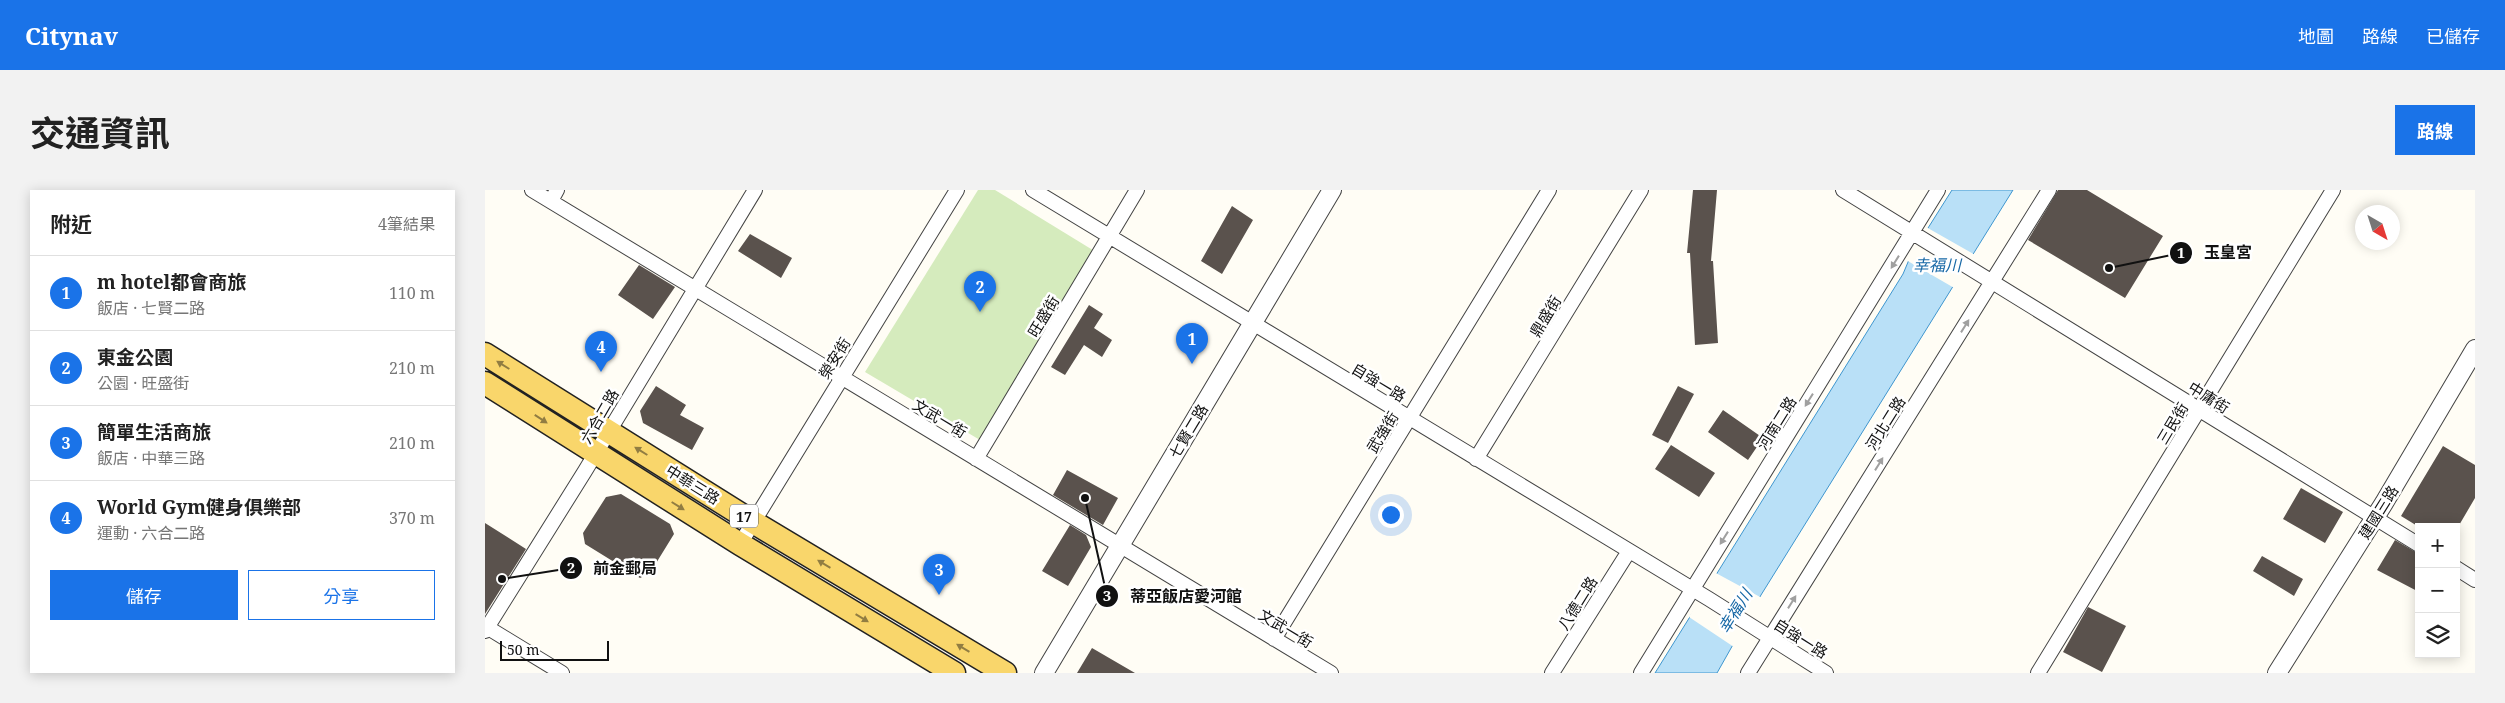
<!DOCTYPE html>
<html lang="zh-TW">
<head>
<meta charset="utf-8">
<style>
  :root { --surface:#fff; --page:#f2f2f2; --text:#222; --muted:#767676; --line:#e0e0e0; --accent:#1a73e8 }
  body { margin:0; font-family:"Noto Serif","Noto Sans TC",serif; background:var(--page); color:var(--text) }
  .controls { position:absolute; right:15px; bottom:15px; display:grid; overflow:hidden; border-radius:0px; box-shadow:0 2px 12px #0003 }
  .controls button { width:45px; height:45px; display:grid; place-items:center; padding:0; border:0; border-bottom:1px solid var(--line); background:var(--surface); color:var(--text); font:25px sans-serif }
  .compass { position:absolute; left:1870px; top:15px; width:45px; height:45px; border-radius:50%; background:var(--surface); box-shadow:0 2px 12px #0003; rotate:141deg }
  .scale { position:absolute; left:15px; bottom:12px; width:109px; box-sizing:border-box; padding-left:5px; border:2px solid #111; border-top:0; font-size:14px; line-height:18px; white-space:nowrap; color:#111; -webkit-text-stroke:4px #fff; paint-order:stroke }
  .you { position:absolute; left:905px; top:324px; width:18px; height:18px; margin:-12px; border:4px solid #fff; border-radius:50%; background:#1a73e8; box-shadow:0 0 0 8px #1a73e833 }
  .badge { display:grid; place-items:center; width:32px; height:32px; border-radius:50%; background:var(--accent); color:#fff; font-size:16px; font-weight:700 }
  .pin { position:absolute; translate:-50% -41px; filter:drop-shadow(0 1px 2px #0008) }
  .pin::after { content:''; position:absolute; top:26px; width:18px; height:15px; background:inherit; clip-path:polygon(0 0,100% 0,50% 100%) }
  .list { margin:0; padding:0; list-style:none }
  h2 { display:flex; justify-content:space-between; align-items:center; height:65px; margin:0; padding:0 20px; font-size:21px }
  h2 small { font-size:16px; font-weight:400; color:var(--muted) }
  .list li { display:grid; grid-template-columns:32px 1fr auto; gap:15px; align-items:center; box-sizing:border-box; height:75px; padding:0 20px; border-top:1px solid var(--line) }
  .list b { display:block; font-size:19px; white-space:nowrap }
  .list p { margin:0; font-size:16px; white-space:nowrap; color:var(--muted) }
  .list em { font-size:16px; font-style:normal; color:var(--muted) }
  .actions { display:flex; gap:10px; padding:15px 20px }
  .actions a { flex:1; padding:11px 0; border:1px solid var(--accent); border-radius:0px; text-align:center; font-size:18px; color:var(--accent) }
  .actions .main { background:var(--accent); color:#fff }
  .icon { flex:none; width:28px; height:28px; fill:none; stroke:currentColor; stroke-width:2; stroke-linecap:round; stroke-linejoin:round }
  .map { position:relative; flex:none; width:1990px; height:483px; overflow:hidden; border-radius:0px }
  header { display:flex; align-items:center; gap:30px; box-sizing:border-box; height:70px; padding:0 25px; background:var(--accent); color:#fff }
  header strong { font-size:24px }
  nav { display:flex; gap:28px; margin-inline-start:auto; font-size:18px }
  .intro { display:flex; align-items:center; justify-content:space-between; box-sizing:border-box; height:120px; padding:0 30px }
  h1 { margin:0; font-size:35px }
  .button { padding:12px 22px; border-radius:0px; background:var(--accent); color:#fff; font-size:18px; font-weight:700 }
  main { display:flex; gap:30px; padding:0 30px }
  aside { flex:1; background:var(--surface); border-radius:0px; box-shadow:0 2px 12px #0003 }
  .map>svg:first-child { display:block }
  .green { fill:#d5ebbd }
  .water { fill:#b9e0f7; stroke:#3f96cf }
  .pier { fill:#fffdf5 }
  .building { fill:#5a524d }
  .lines { fill:none; stroke-linecap:round; stroke-linejoin:round }
  .minor-casing { stroke:#444; stroke-width:16 }
  .tertiary-casing { stroke:#444; stroke-width:20 }
  .primary-casing { stroke:#222; stroke-width:25 }
  .minor { stroke:#fff; stroke-width:14 }
  .tertiary { stroke:#fff; stroke-width:18 }
  .primary { stroke:#f9d66b; stroke-width:22 }
  .oneway { fill:#a0a0a0 }
  .oneway2 { fill:#917d42 }
  .labels { text-anchor:middle; dominant-baseline:central; stroke-width:5; stroke-linejoin:round; paint-order:stroke }
  .shield { fill:#fff; stroke:#585858; stroke-width:1 }
  .shield-label { font-size:14px; font-weight:bold; fill:#111 }
  .street-label { font-size:15px; fill:#111; stroke:#fff }
  .water-label { font-size:16px; font-style:italic; fill:#1768a6; stroke:#fff }
  .leader { fill:none; stroke:#111; stroke-width:2 }
  .callout-dot { fill:#111; stroke:#fff; stroke-width:2 }
  .mark-label { font-size:15px; text-anchor:middle; font-weight:bold; fill:#fff }
  .callout-label { font-size:16px; text-anchor:middle; font-weight:bold; fill:#111; stroke:#fff; stroke-width:5; stroke-linejoin:round; paint-order:stroke }
</style>
</head>
<body>
<header>
<strong>Citynav</strong>
<nav><a>地圖</a><a>路線</a><a>已儲存</a></nav>
</header>
<div class="intro"><h1>交通資訊</h1><a class="button">路線</a></div>
<main>
<aside>
<h2>附近<small>4筆結果</small></h2>
<ul class="list">
<li><span class="badge">1</span><div><b>m hotel都會商旅</b><p>飯店 · 七賢二路</p></div><em>110 m</em></li>
<li><span class="badge">2</span><div><b>東金公園</b><p>公園 · 旺盛街</p></div><em>210 m</em></li>
<li><span class="badge">3</span><div><b>簡單生活商旅</b><p>飯店 · 中華三路</p></div><em>210 m</em></li>
<li><span class="badge">4</span><div><b>World Gym健身俱樂部</b><p>運動 · 六合二路</p></div><em>370 m</em></li>
</ul>
<div class="actions"><a class="main">儲存</a><a>分享</a></div>
</aside>
<div class="map">
<svg width="1990" height="483" viewBox="0 0 1990 483">
  <rect width="100%" height="100%" fill="#fffdf5"/>
  <path class="green" d="M493,0h17l101,62 -116,188 -115,-68z"/>
  <path class="water" d="M1467,0h61l-252,405 -44,78h-62l248,-399 8,-19z"/>
  <path class="pier" d="M1441,37l51,29 -21,33 -50,-29z
    M1229,382l48,26 -28,49 -45,-30z"/>
  <path class="building" d="M1208,0h24l-6,71h2l5,82 -23,2 -5,-92h-3z
    M1573,0h29l76,46 -38,62 -97,-58z
    M747,16l21,14 -31,54 -21,-13z
    M265,44l42,24 -11,20 -43,-27z
    M154,75l36,22 -22,32 -35,-24z
    M604,115l14,9 -9,14 18,12 -10,17 -18,-12 -19,30 -14,-8z
    M171,196l30,19 -6,10 24,13 -12,22 -49,-27 -3,-12z
    M1193,196l16,8 -26,49 -16,-8z
    M1238,220l40,28 -15,22 -40,-28z
    M1186,255l44,28 -16,24 -44,-28z
    M1958,256l32,19v33l-17,29h-39l-18,-11z
    M582,280l51,28 -15,27 -50,-30z
    M1816,298l42,24 -18,31 -42,-24z
    M136,304l49,30 4,10 -24,39 -10,5 -55,-34 -2,-11 23,-36z
    M0,333l41,26 -41,65z
    M585,335l16,10 5,12 -23,39 -26,-15z
    M1910,350l24,14v38l-42,-22z
    M1777,366l41,23 -9,17 -41,-25z
    M1603,417l38,19 -24,46 -39,-20z
    M607,458l43,25h-58z"/>
  <g class="lines">
    <defs>
      <path id="minor" d="M47,0l799,483
        M548,0l676,409 117,74
        M1358,0l576,355
        M66,11l6,-11
        M491,269l161,-269
        M991,269l165,-269
        M255,354l217,-354
        M1971,378l19,12
        M0,436l77,47
        M0,441l100,-160 170,-281
        M789,449l275,-449
        M1067,483l77,-122
        M1156,483l297,-483
        M1263,483l301,-483
        M1553,483l295,-483"/>
      <path id="tertiary" d="M559,483l288,-483
        M1792,483l107,-170 91,-154"/>
      <path id="primary" d="M0,164l268,168 252,151
        M0,193l255,161 214,129"/>
    </defs>
    <use href="#minor" class="minor-casing"/>
    <use href="#tertiary" class="tertiary-casing"/>
    <use href="#primary" class="primary-casing"/>
    <use href="#minor" class="minor"/>
    <use href="#tertiary" class="tertiary"/>
    <use href="#primary" class="primary"/>
  </g>
  <defs><path id="oneway-solid" d="M-6-.8H1V-3.2L6.5 0L1 3.2V.8H-6Z" transform="scale(1.25)"/></defs>
  <g class="oneway">
    <use href="#oneway-solid" transform="translate(1410 72) rotate(122)"/>
    <use href="#oneway-solid" transform="translate(1480 136) rotate(-58)"/>
    <use href="#oneway-solid" transform="translate(1324 210) rotate(122)"/>
    <use href="#oneway-solid" transform="translate(1394 274) rotate(-58)"/>
    <use href="#oneway-solid" transform="translate(1239 348) rotate(122)"/>
    <use href="#oneway-solid" transform="translate(1307 412) rotate(-58)"/>
  </g>
  <g class="oneway2">
    <use href="#oneway-solid" transform="translate(18 175) rotate(-148)"/>
    <use href="#oneway-solid" transform="translate(56 229) rotate(33)"/>
    <use href="#oneway-solid" transform="translate(156 261) rotate(-148)"/>
    <use href="#oneway-solid" transform="translate(193 316) rotate(32)"/>
    <use href="#oneway-solid" transform="translate(339 374) rotate(-149)"/>
    <use href="#oneway-solid" transform="translate(377 428) rotate(31)"/>
    <use href="#oneway-solid" transform="translate(478 458) rotate(-149)"/>
  </g>
  <g class="labels">
    <rect class="shield" x="245" y="314.5" width="28" height="23" rx="4"/>
    <g class="shield-label">
      <text x="259" y="326">17</text>
    </g>
    <g class="street-label">
      <text transform="translate(558 126) rotate(-59)">旺盛街</text>
      <text transform="translate(1060 126) rotate(-59)">鼎盛街</text>
      <text transform="translate(349 168) rotate(-58)">榮安街</text>
      <text transform="translate(894 192) rotate(31)">自強一路</text>
      <text transform="translate(1724 207) rotate(32)">中庸街</text>
      <text transform="translate(114 226) rotate(-60)">六合二路</text>
      <text transform="translate(455 228) rotate(31)">文武一街</text>
      <text transform="translate(1291 233) rotate(-58)">河南二路</text>
      <text transform="translate(1400 233) rotate(-58)">河北二路</text>
      <text transform="translate(1687 233) rotate(-59)">三民街</text>
      <text transform="translate(703 241) rotate(-59)">七賢二路</text>
      <text transform="translate(897 242) rotate(-58)">武強街</text>
      <text transform="translate(208 294) rotate(32)">中華三路</text>
      <text transform="translate(1893 322) rotate(-58)">建國三路</text>
      <text transform="translate(1092 413) rotate(-58)">八德二路</text>
      <text transform="translate(801 438) rotate(31)">文武一街</text>
      <text transform="translate(1316 448) rotate(32)">自強一路</text>
    </g>
    <g class="water-label">
      <text x="1452" y="75">幸福川</text>
      <text transform="translate(1250 421) rotate(-58)">幸福川</text>
    </g>
  </g>
  <path class="leader" d="M1624 78L1696 63M17 389L86 378M600 308L622 406"/>
  <g class="callout-dot">
    <circle cx="1624" cy="78" r="5"/>
    <circle cx="17" cy="389" r="5"/>
    <circle cx="600" cy="308" r="5"/>
    <circle cx="1696" cy="63" r="12"/>
    <circle cx="86" cy="378" r="12"/>
    <circle cx="622" cy="406" r="12"/>
  </g>
  <g class="mark-label">
    <text x="1696" y="68">1</text>
    <text x="86" y="383">2</text>
    <text x="622" y="411">3</text>
  </g>
  <g class="callout-label">
    <text x="1743" y="68">玉皇宮</text>
    <text x="140" y="384">前金郵局</text>
    <text x="701" y="412">蒂亞飯店愛河館</text>
  </g>
</svg>
<div class="controls">
<button>+</button>
<button>−</button>
<button><svg class="icon" aria-label="layers" viewBox="0 0 24 24"><path d="M12 4l9 5-9 5-9-5zM3 14l9 5 9-5"/></svg></button>
</div>
<svg class="compass" viewBox="-18 -18 36 36"><path d="M0-13l5 13h-10z" fill="#e53935"/><path d="M0 13l5-13h-10z" fill="#767676"/></svg>
<div class="scale">50 m</div>
<div class="you"></div>
<div class="pin badge" style="left:707px;top:174px">1</div>
<div class="pin badge" style="left:495px;top:122px">2</div>
<div class="pin badge" style="left:454px;top:405px">3</div>
<div class="pin badge" style="left:116px;top:182px">4</div>
</div>
</main>
</body>
</html>
